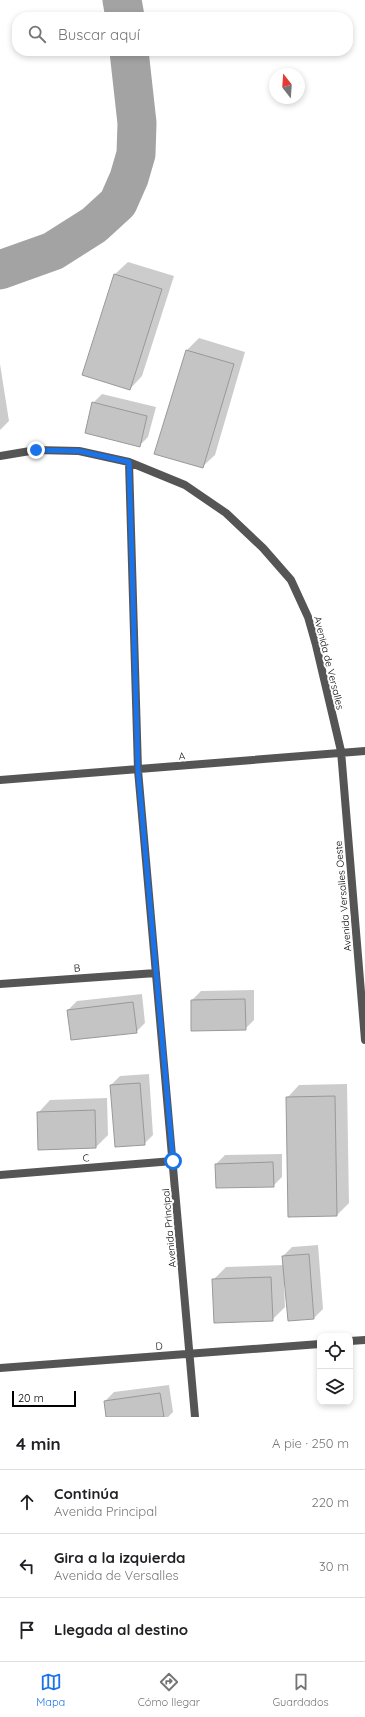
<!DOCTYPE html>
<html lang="es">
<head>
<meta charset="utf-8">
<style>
  :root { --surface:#fff; --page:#f2f2f2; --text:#202124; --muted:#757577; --line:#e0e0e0; --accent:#1a73e8 }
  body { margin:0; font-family:Quicksand,sans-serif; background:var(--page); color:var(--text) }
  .controls { position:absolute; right:12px; bottom:12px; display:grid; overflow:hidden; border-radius:8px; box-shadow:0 2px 6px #0003 }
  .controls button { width:36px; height:36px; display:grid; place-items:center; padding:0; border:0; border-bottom:1px solid var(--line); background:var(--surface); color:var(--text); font:20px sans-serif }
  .compass { position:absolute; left:269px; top:68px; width:36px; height:36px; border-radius:50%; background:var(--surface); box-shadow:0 2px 6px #0003; rotate:343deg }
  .scale { position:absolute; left:12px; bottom:10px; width:64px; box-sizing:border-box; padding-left:4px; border:2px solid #000; border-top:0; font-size:11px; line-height:14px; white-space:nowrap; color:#000; -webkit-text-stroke:3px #fff; paint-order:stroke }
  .stop { position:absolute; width:12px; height:12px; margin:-9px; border:3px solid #1a73e8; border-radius:50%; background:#fff }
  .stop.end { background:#1a73e8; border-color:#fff; box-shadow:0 1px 4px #0008 }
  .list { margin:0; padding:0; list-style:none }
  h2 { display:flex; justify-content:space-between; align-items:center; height:52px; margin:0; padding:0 16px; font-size:17px }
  h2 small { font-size:13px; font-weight:400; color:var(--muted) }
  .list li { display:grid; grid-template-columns:26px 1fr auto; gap:12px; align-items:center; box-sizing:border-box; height:64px; padding:0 16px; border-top:1px solid var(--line) }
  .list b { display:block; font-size:15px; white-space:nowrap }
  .list p { margin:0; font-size:13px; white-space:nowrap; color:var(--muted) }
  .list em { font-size:13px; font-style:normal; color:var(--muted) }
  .icon { flex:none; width:22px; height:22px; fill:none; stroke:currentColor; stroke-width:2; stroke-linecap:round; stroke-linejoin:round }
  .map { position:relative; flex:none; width:365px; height:1417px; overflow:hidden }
  .search { position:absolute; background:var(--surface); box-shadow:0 2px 6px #0003; left:12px; right:12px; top:12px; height:44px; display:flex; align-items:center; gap:10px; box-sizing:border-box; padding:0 14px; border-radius:16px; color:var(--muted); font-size:15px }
  .sheet { height:244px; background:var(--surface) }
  nav { display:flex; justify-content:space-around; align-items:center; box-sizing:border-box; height:56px; border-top:1px solid var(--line); background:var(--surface); font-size:11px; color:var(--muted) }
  nav a { display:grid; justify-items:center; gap:2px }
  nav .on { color:var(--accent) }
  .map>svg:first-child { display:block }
  .shadow { fill:#0003 }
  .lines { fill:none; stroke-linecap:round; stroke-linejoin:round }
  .river { stroke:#a3a3a3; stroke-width:39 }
  .building { fill:#c4c4c4; stroke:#999 }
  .street { stroke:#555; stroke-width:8 }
  .route { stroke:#1a73e8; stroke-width:5 }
  .labels { text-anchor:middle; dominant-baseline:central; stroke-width:4; stroke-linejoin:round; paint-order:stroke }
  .street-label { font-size:10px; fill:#000; stroke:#fff }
</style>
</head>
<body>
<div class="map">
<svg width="365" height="1417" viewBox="0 0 365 1417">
  <rect width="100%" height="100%" fill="#fff"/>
  <path class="shadow" d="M128,262l46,14 -32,100 -12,13 -46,-14 31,-101z
    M199,338l46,14 -30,103 -13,12 -16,-116z
    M0,364l9,57 -9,9z
    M102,394l54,13 -8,30 -9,9 -46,-43z
    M254,990v30l-9,9 -53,-29 9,-9z
    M142,994l3,29 -9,9 -68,-22 9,-9z
    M149,1074l4,61 -9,9 -33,-59 9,-9z
    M347,1084l2,119 -12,12 -50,-117 12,-13z
    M107,1098l1,37 -12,12 -58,-34 12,-13z
    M282,1154v23l-9,9 -57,-22 9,-9z
    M318,1245l5,64 -9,9 -28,-35h-2l1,24 -13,13 -59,-40 13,-13 58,-2 -1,-9 9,-9z
    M169,1385l4,27 -5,5h-61l-2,-16 9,-9z"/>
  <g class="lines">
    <path class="river" d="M122,0l3,17
      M0,270l53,-19 41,-26 24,-22 11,-25 7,-24 1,-31 -8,-72"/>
  </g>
  <path class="building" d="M114,274l48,15 -32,101 -48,-15z
    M186,350l48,14 -31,104 -49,-14z
    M92,402l55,14 -7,31 -55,-14z
    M245,999l1,31 -55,1v-31z
    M133,1002l4,31 -66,7 -4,-30z
    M140,1083l5,62 -30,2 -5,-62z
    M335,1096l2,120 -49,1 -2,-120z
    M95,1110l1,38 -58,2 -1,-38z
    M273,1162l1,25 -58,1 -1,-24z
    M309,1254l5,65 -26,2 -6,-65z
    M271,1277l2,44 -59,2 -2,-44z
    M160,1393l4,24h-58l-2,-16z"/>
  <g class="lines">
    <path class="street" d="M0,456l36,-6 43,1 50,11 56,23 41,28 37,35 28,32 17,37 8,28 25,106 24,289
      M129,462l9,308 57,647
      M0,780l365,-29
      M0,984l156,-11
      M0,1175l173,-14
      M350,1341l15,-1
      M0,1368l320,-24"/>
  </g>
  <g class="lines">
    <path class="route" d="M36,450l43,1 50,11 9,308 35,391"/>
  </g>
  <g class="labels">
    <g class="street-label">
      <text transform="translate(329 663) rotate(76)">Avenida de Versalles</text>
      <text transform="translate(182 756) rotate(-5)">A</text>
      <text transform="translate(343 896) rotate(-95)">Avenida Versalles Oeste</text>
      <text transform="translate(77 968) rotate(-4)">B</text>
      <text transform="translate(86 1158) rotate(-5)">C</text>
      <text transform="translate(169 1228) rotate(-95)">Avenida Principal</text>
      <text transform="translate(159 1346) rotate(-4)">D</text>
    </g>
  </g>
</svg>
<div class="controls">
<button><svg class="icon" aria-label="locate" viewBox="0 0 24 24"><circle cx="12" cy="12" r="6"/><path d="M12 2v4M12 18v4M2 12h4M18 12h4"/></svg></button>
<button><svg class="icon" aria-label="layers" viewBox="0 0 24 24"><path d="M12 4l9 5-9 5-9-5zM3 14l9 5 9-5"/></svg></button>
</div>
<svg class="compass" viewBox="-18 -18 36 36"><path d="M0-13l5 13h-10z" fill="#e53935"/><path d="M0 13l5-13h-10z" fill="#757577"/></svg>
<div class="scale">20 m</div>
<div class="stop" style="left:173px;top:1161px"></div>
<div class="stop end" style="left:36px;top:450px"></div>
<div class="search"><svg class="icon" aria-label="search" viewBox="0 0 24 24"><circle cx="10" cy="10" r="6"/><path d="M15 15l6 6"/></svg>Buscar aquí</div>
</div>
<section class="sheet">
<h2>4 min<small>A pie · 250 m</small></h2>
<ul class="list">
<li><svg class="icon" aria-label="ahead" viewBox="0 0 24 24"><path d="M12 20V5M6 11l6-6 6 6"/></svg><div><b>Continúa</b><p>Avenida Principal</p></div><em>220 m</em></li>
<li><svg class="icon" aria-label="left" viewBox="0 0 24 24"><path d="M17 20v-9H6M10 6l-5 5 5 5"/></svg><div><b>Gira a la izquierda</b><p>Avenida de Versalles</p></div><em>30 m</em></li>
<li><svg class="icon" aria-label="arrive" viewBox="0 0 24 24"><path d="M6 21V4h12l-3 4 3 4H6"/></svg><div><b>Llegada al destino</b></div></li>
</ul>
</section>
<nav>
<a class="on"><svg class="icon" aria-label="map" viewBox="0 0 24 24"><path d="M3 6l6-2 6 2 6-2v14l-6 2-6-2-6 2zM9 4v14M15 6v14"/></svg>Mapa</a>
<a><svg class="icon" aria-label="directions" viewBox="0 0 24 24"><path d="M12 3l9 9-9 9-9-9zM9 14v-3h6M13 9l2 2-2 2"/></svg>Cómo llegar</a>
<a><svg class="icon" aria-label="saved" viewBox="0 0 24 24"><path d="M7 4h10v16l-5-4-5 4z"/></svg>Guardados</a>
</nav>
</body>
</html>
